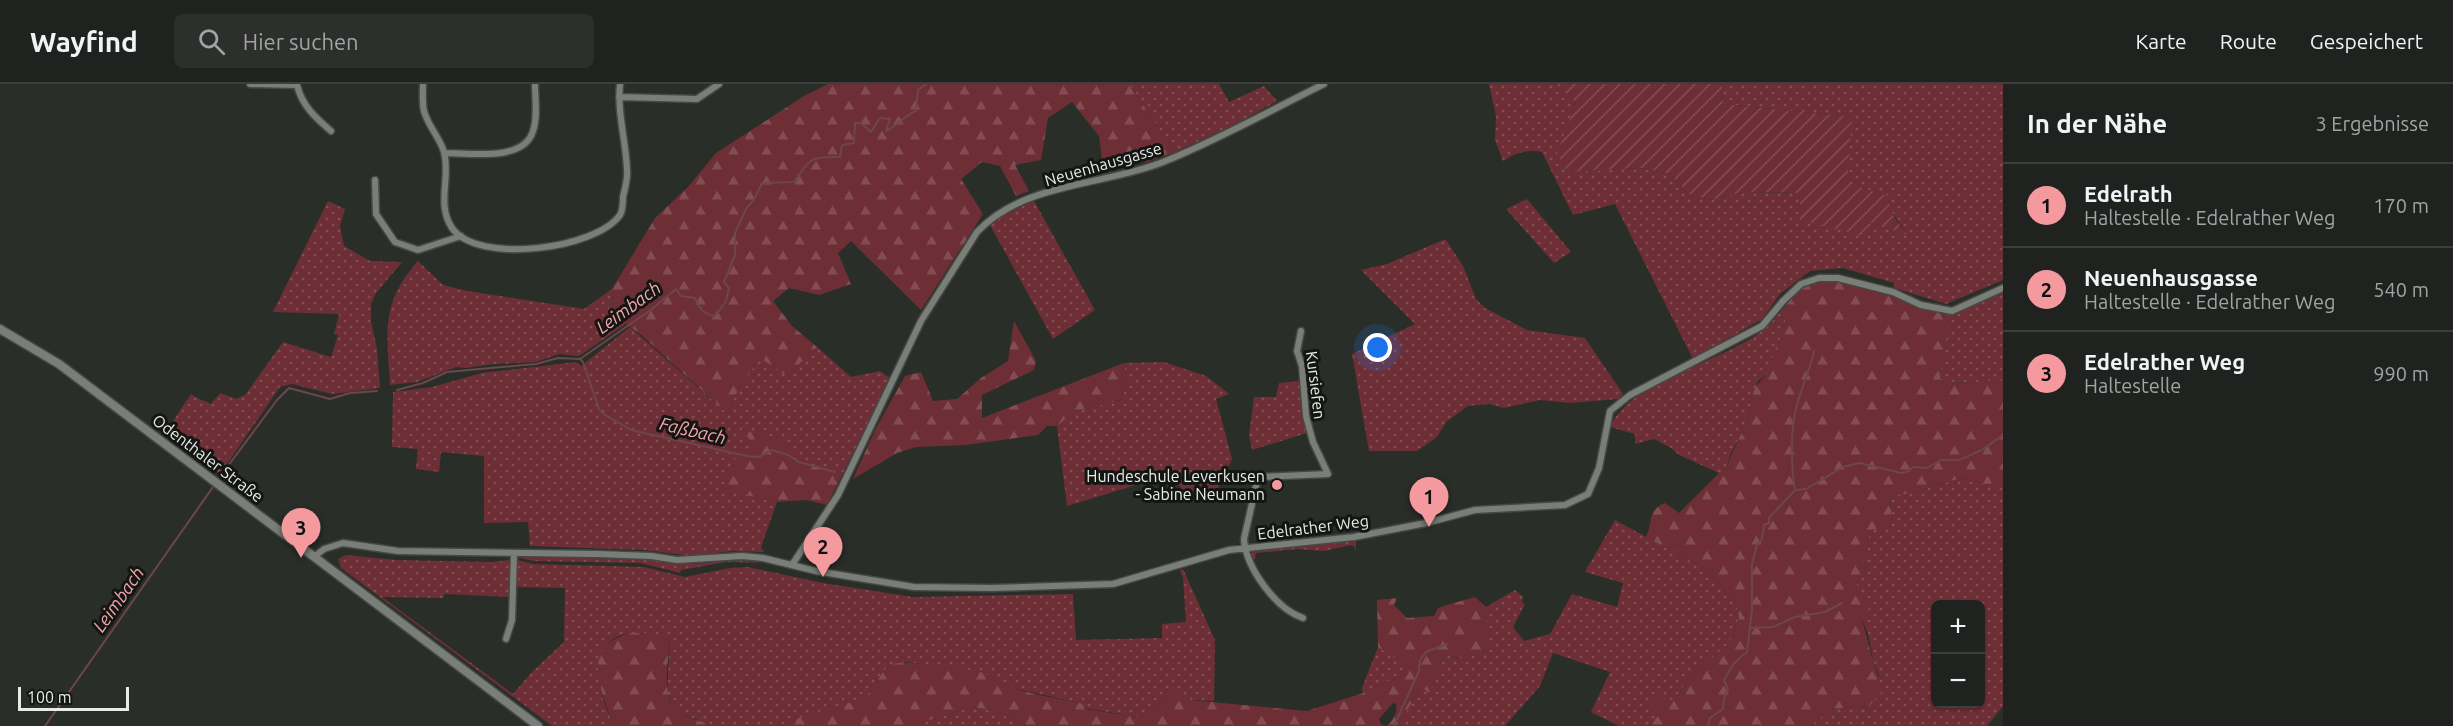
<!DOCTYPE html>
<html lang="de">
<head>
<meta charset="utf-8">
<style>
  :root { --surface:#20221f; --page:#2d2f2c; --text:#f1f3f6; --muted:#a2a4a4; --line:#3d3f3d; --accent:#f49a9f }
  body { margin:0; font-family:Ubuntu,sans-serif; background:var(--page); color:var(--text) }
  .controls { position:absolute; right:18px; bottom:18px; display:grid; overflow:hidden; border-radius:9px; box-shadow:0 2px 4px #0004 }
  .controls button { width:54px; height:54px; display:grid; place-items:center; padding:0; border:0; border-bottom:2px solid var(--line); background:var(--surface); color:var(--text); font:30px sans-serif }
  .scale { position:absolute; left:18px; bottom:15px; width:111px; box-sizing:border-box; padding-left:6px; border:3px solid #e8ebe8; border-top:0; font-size:16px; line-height:21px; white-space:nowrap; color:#e8ebe8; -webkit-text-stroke:4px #141614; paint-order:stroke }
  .you { position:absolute; left:1378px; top:264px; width:21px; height:21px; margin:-15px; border:4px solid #fff; border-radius:50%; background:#1a73e8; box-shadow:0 0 0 9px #1a73e833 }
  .badge { display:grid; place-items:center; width:39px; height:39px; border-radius:50%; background:var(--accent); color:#111; font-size:20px; font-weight:700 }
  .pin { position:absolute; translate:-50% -50px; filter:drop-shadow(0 2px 3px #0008) }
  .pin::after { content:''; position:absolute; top:32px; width:21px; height:18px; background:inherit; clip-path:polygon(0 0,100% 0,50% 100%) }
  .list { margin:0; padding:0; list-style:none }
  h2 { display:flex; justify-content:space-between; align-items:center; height:78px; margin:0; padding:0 24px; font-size:26px }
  h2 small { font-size:20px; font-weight:400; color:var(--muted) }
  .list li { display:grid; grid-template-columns:39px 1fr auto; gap:18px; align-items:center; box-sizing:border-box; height:84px; padding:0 24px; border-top:2px solid var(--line) }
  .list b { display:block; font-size:22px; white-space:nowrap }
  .list p { margin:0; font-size:20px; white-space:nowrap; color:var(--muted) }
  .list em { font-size:20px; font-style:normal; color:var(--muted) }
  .icon { flex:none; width:33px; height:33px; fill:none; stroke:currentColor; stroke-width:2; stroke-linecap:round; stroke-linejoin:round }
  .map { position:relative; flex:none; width:2003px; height:642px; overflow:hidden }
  header { display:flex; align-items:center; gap:36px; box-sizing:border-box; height:84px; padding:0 30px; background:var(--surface); border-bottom:2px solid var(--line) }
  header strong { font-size:28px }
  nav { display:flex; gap:33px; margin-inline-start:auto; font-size:21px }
  .search { width:420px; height:54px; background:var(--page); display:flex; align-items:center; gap:15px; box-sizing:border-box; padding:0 21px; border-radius:9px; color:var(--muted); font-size:22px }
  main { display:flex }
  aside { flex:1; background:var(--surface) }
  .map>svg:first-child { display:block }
  .grass { fill:url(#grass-dots); fill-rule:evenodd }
  .forest { fill:url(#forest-firs) }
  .garden { fill:url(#garden-furrows) }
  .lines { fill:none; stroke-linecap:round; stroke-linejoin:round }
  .stream { stroke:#6c464c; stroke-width:2 }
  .street-casing { stroke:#454945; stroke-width:9 }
  .secondary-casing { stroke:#454945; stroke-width:11 }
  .street { stroke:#797e78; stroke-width:6 }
  .secondary { stroke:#797e78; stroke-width:8 }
  .poi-dot { fill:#f49a9f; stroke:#141614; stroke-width:2 }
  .labels { text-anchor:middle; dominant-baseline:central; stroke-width:6; stroke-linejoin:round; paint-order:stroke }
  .street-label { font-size:16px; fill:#e8ebe8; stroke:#141614 }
  .poi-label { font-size:16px; fill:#e8ebe8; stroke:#141614; text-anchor:end }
  .water-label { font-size:18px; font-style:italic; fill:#f6a6aa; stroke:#141614 }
</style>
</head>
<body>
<header>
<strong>Wayfind</strong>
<div class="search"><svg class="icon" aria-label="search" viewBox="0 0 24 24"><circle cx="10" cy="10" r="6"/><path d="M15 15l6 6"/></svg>Hier suchen</div>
<nav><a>Karte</a><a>Route</a><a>Gespeichert</a></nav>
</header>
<main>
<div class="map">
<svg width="2003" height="642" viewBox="0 0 2003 642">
  <defs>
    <pattern id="grass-dots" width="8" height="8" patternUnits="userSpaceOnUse" patternTransform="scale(1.5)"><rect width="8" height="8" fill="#6d2f35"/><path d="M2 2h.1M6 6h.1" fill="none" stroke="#824d52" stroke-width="1.8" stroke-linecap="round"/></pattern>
    <pattern id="forest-firs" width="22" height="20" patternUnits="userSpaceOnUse" patternTransform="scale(1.5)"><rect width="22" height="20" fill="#6d2f35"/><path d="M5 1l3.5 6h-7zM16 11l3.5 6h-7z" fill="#824d52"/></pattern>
    <pattern id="garden-furrows" width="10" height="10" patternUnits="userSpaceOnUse" patternTransform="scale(1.5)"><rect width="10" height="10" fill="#6d2f35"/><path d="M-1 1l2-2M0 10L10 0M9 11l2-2" fill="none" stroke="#824d52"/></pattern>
  </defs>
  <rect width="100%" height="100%" fill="#2a2e29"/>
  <path class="grass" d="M1129,0h90l10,18 35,-16 13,15 -41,23 -61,28z
    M1489,0h66l21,19 -18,50 9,19 73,-4 30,6 20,21 22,5 31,-8 58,1 66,44 2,-14 38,11 -18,-26 -1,-12 -42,-13 6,-66 -129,-13 -1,-20h281v196l-57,24 -52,-16v-5l-51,-15 -33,3 -30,23 -18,25 -69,40 -78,-155 -42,11 -31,-63c-15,-3 -27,1 -39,9l-8,-21 1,-24z
    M1527,115l44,53 -17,11 -48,-54z
    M328,117l17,8 -5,17 4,20 26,15 32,1 -26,31 -5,11v17l6,28 3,39 -48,6 -40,-10 -12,3 -60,87 -55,-41 26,-39c6,5 13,6 20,10l9,-11 16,6 9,-4 38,-53 48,15 7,-22 -4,-1 5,-20 -66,-2z
    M1034,117l61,109 -42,29 -63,-114 10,-9z
    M1443,156h3l17,26 13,33 9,9 42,22 58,8 38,56 -5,5 -48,4 -30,-3 -36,8 -14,-4 -22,2 -22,16 -9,15 -20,14h-48l-17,-97 63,-30 -54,-54 26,-6z
    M418,177l25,24 24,6 117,18 28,-20 1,26 13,9 -47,32 -20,-2 -23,8 -43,2 -27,4 -10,-1 -39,15 -27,3c-3,-52 -10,-82 28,-124z
    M2003,209v88l-49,2 -14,-5 8,-62 -4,-2z
    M1780,228l6,10 -13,37 -3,13 -12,9 -13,45 -14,27 -6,20h-6l-40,-18 -8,-7 -17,-9 -19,5v-10l-25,-7c22,-48 113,-64 154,-98 6,-5 11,-11 16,-17z
    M630,243l97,86 13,-27 21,-29 26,19 30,-29 34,30 29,-6 11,8 -48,94 -51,-13 -50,-31 15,18 -34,42 54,13 -16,45 3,5 -33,-1 -38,5 -49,-6 -114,-4 -2,-24 -44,1v-67l-43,-4 -2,20 -23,-3 2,-20 -26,-2 1,-55 39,-5 50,-14 94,-11 5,4z
    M1164,278l42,14 23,18 -13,5 16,60 -14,29 -34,5 -12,-19 -105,32 -10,-80 17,-14 47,-12 6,-16 -3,-21z
    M1300,297l7,52 -55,17 -3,-15 5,-38h22l3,-14z
    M1961,394l25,6 17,-1v223l-16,20h-176l19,-17 39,-3 10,-31 -6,-15 -5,-27 -7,-15 -7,-27 11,-22 5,-40 22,-3 -2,-31 22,-2zM1936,520h44v100h-44z
    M1615,436l96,52 25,32 3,14 -10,26 -39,32 -16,25 -26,25h-29l-28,-14 19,-40 -57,-19 -13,33 -35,40h-107l23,-39 8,6 16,-38 14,3 27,-11v-40l29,-17 8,7 -1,5 3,2 -12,23 11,14 26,-7 22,-40 45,13 6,-24 -38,-11z
    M1356,457v10l-2,-5 -3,-1 -27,6 -27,-2 -41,4 -1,6 -2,1 -2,-6 2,-4z
    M346,471l50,5 96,2 19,-2 -1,37 -66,-3 -1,4 -61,-1 131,97 19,-22 32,-30 1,-54 -50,-1 2,-27 16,4 111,3 41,10 45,-9 18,-1 75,16 90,14 160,-3 3,46 86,-2v-14l24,-2 -3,-45 -3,-6 3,-2 32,71 -1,61 -23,-1 -21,-9 -17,17 -14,9 -55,-9v-4l-67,-15 -39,-17 -72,-10 -18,5 -6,6 -4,11 -12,12 -44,17 -31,8 -10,5h-67l-32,-12 -10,-7 -5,-15 3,-53c-31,-9 -68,-14 -69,29 0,7 -2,16 0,23 2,12 9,24 13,35h-62l-211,-158 -3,-9z
    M516,473l128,2 48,5 44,-4 28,3 -38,-1 -45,8 -1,3 -40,-10 -106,-2z
    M1378,563l33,21 -11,8 -37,17 -1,-5z
    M971,623l22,3 33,16h-115z"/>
  <path class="forest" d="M828,0h301l46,68 -28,10 -44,4 -4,-30 -27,-34 -24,16 -7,42 -26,5 14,26 -13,5 -16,-30 -18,-4 -21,17 22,35 -62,96 -70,-69 -13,12 13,31 -32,11 -30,-7 -16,13 19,25 25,21 -30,29 -27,-18 -20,28 -13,27 -88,-80 -26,-18 -1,-26 43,-71 33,-31 28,-34 88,-57z
    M1824,195l49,8 75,29 1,7 -9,55 14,5 49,-2v102l-17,1 -25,-6 -49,15 -22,3 2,30 -22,4 -5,39 -11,22 15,15 -1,7 -7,6c6,13 7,27 12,41 4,12 7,20 8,33l-12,13 -39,3 -19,17h-163l10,-10 -8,-7 7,-15 17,7 16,-25 39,-32 10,-26 -3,-14 -25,-32 -65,-35c7,-14 1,-27 19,-34l14,10 40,-40h6c5,-17 13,-32 20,-48 10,-24 1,-34 25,-53l2,-13 14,-37 -6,-10 20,-23z
    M1014,237l22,40 -2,9 -52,25v23l142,-55 3,21 -6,16 -47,12 -17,14h-10l-9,9 -72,10 -50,2 -19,6 -44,26 23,-51 29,-52 16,-4 12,29 24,-2 24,-21 27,-17z
    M741,345l47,13 5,18 50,13 -16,32 -21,-5 -29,2 -54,-12 15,-39 18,-4z
    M1475,513l11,10v40c-12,14 -25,11 -41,8l-16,38 -8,-6 -23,39h-12c7,-4 12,-15 10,-22l-3,-1 -14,16 2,5 4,2h-359l-33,-16 -22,-3 -60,19h-130c23,-13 56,-17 82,-29 16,-7 14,-26 30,-33 12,-4 76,5 91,9 11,3 21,12 33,16 21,7 45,10 67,15l1,5 54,8 14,-9 17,-17 21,9 116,11 56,-18 37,-17 10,-8 -32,-21 -1,-47 20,-2 -3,7 13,13 27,-2 4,-8 5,-2z
    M629,549h20l21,6c-1,17 -9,58 5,70 10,9 27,12 39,17h-100c-13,-35 -35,-78 15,-93z"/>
  <path class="garden" d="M1555,0h167l1,20 129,13 -5,66 41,13c1,17 9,26 20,39l-38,-12 -3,14 -67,-17v-27l-57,-1 -31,8 -22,-5 -20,-21 -29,-6 -74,4 -10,-19 19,-50z"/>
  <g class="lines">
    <path class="stream" d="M580,275l3,3 16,47 6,6 26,15 116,26 12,1 13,-7 16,5 11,7 36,10
      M397,306l26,-7 24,-11 89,-8 22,-6 22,1 72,-50 24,-20 5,7 14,2c5,11 8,16 20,18l11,-15 3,-13 -5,-6 11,-27v-22l11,-24 9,-11 7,-15 32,-1c17,-24 16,-26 46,-25l2,-12 12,-2 1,-20h6l10,9 9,-14 10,1 -4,12c12,-6 18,-15 30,-20l2,-21 8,-6
      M222,390l55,-74 12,-12 41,11 20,-6 27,-2
      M1795,406l11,-1 37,-22 16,-4 42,10 6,-1 6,-5 14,1 14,-8h18l23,-10 21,-15
      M1751,544l22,-1 22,-10 30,-5 17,-9
      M45,642l168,-239
      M1394,642l25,-55 1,-11 6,-8 21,-8
      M1708,642l2,-8 13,-9 1,-11 4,-9 -4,-9c6,-12 12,-21 23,-28l5,-43v-45l5,-19 5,-6 2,-14 5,-2v-5l26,-28c-4,-23 -5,-62 2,-85 5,-19 13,-35 17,-54"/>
    <defs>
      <path id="street" d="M250,0l47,1c5,21 19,33 34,46
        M423,0c0,9 -1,19 1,27 4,15 16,27 20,41 7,25 -8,52 8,76 26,37 144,21 168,-13 3,-5 3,-13 3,-18 2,-9 5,-18 4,-27 -1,-29 -10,-57 -7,-86
        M619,13l78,2 22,-15
        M445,69c25,0 79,9 88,-22 5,-14 2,-32 2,-47
        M375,96l1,34 19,28 23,8 43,-14
        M1301,247l-4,20 5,15 4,50 7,26 15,32 -70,3 -14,62c2,29 32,70 59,79
        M314,473l10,-8 19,-6 55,8 200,3 53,2 26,4 65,-4 21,2 53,13 98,16 78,1 121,-4 116,-34 125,-13 72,-14 49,-13 90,-5 23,-11 11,-26 11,-57 20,-16 132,-69 21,-25 18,-17 18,-6h19l55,14 28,13 31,6 51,-23
        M792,481l46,-70 83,-174 56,-89c47,-50 126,-46 186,-70 55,-22 108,-52 161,-78
        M506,555l6,-19 2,-67"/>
      <path id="secondary" d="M0,245l59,35 479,362"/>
    </defs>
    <use href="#street" class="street-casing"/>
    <use href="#secondary" class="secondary-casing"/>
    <use href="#street" class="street"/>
    <use href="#secondary" class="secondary"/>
  </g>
  <circle class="poi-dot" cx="1277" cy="401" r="6"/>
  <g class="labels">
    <g class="street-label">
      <text transform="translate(1103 80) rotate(-16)">Neuenhausgasse</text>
      <text transform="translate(1316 301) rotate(83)">Kursiefen</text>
      <text transform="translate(208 374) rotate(37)">Odenthaler Straße</text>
      <text transform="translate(1313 443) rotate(-7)">Edelrather Weg</text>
    </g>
    <g class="poi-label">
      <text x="1265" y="392">Hundeschule Leverkusen<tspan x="1265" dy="18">- Sabine Neumann</tspan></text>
    </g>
    <g class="water-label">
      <text transform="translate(628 223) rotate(-36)">Leimbach</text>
      <text transform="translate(693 346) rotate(13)">Faßbach</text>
      <text transform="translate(118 515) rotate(-55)">Leimbach</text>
    </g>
  </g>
</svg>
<div class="controls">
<button>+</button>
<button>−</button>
</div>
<div class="scale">100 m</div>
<div class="you"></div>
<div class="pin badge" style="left:1429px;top:443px">1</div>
<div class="pin badge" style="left:823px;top:493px">2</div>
<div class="pin badge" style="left:301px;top:474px">3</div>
</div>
<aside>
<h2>In der Nähe<small>3 Ergebnisse</small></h2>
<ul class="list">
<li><span class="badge">1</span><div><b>Edelrath</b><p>Haltestelle · Edelrather Weg</p></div><em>170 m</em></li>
<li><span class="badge">2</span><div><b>Neuenhausgasse</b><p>Haltestelle · Edelrather Weg</p></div><em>540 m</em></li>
<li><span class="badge">3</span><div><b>Edelrather Weg</b><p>Haltestelle</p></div><em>990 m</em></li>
</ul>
</aside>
</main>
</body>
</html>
